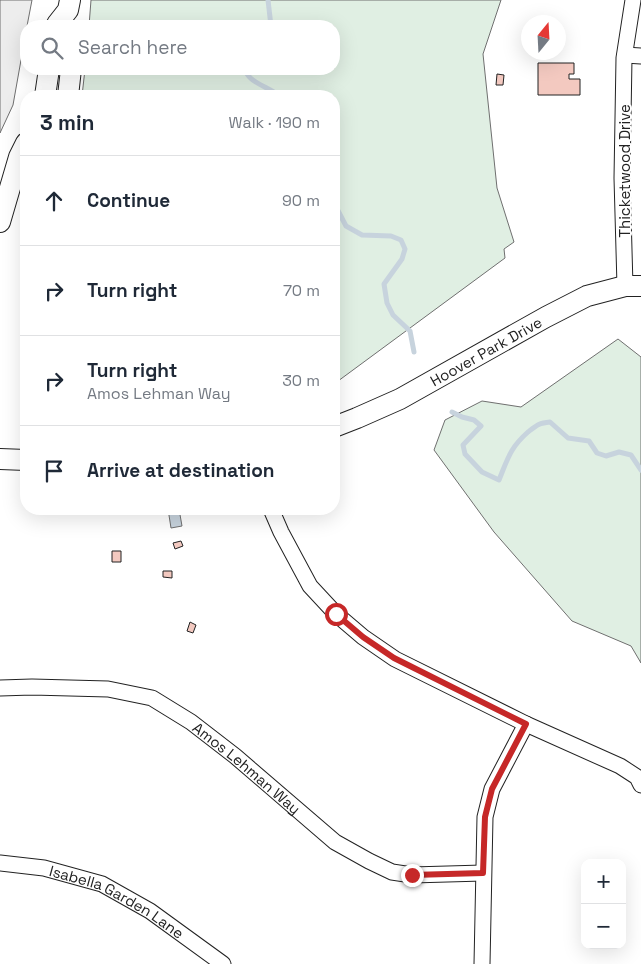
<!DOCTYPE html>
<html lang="en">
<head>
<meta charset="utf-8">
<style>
  :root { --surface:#fff; --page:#f6f6f7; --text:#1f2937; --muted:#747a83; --line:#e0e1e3 }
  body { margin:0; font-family:"Space Grotesk",sans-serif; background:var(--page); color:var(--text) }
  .controls { position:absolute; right:15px; bottom:15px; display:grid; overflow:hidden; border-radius:10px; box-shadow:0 5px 20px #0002 }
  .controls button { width:45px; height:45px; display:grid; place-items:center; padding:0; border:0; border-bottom:1px solid var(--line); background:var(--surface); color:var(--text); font:25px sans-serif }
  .compass { position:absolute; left:521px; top:15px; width:45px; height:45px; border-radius:50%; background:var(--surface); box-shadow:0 5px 20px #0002; rotate:18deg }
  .stop { position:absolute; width:15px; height:15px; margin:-11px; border:4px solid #c62828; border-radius:50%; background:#fff }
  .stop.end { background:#c62828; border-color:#fff; box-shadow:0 1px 5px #0008 }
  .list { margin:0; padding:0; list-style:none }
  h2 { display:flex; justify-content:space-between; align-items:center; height:65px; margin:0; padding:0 20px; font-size:21px }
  h2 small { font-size:16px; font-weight:400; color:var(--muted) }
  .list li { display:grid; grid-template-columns:32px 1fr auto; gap:15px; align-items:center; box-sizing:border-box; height:90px; padding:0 20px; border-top:1px solid var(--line) }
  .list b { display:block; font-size:19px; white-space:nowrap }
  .list p { margin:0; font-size:16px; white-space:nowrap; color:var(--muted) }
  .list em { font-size:16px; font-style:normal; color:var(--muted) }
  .icon { flex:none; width:28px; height:28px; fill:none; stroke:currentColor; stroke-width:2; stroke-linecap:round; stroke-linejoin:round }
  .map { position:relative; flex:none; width:641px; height:964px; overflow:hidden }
  .search { position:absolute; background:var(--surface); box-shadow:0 5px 20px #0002; left:20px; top:20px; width:320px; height:55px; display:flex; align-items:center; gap:12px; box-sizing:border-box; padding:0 18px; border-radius:20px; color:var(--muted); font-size:19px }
  .panel { position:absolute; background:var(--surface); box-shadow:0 5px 20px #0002; left:20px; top:90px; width:320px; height:425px; border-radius:20px }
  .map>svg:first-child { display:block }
  .green { fill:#e0efe3; stroke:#6f6f6f }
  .parking { fill:#ededed; stroke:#6f6f6f }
  .water { fill:#c7d3dd; stroke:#6f6f6f }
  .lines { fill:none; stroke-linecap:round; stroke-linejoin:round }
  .stream { stroke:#c7d3dd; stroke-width:5 }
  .building { fill:#f3c9c0; stroke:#222 }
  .street-casing { stroke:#222; stroke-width:17 }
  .secondary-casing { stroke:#222; stroke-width:22 }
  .street { stroke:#fff; stroke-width:15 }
  .secondary { stroke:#fff; stroke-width:20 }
  .route { stroke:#c62828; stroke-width:6 }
  .labels { text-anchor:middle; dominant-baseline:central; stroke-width:4; stroke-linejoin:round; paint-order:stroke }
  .street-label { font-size:15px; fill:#222; stroke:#fff }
</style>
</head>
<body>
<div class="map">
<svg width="641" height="964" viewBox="0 0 641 964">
  <rect width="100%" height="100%" fill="#fff"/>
  <path class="green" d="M91,0h410l-18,54 14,134 17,54 -10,7 1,9 -171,126v-288h-252l3,-27h249v-43h-245z
    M618,339l23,18v306l-10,-17 -59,-25 -78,-89 -60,-82 11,-30 37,-19 39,6z"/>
  <path class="parking" d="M0,0h32l-5,26h-1v6l-13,73 -13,28z"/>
  <path class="water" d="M168,509h11l3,17 -11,2z"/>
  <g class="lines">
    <path class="stream" d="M268,0l3,26
      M245,69c3,14 25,18 34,27
      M334,203l12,23 16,9 29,1 10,4 4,9 -3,10 -18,25 3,19 6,12 17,16 4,21
      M452,412l10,5 12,3 7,6 -18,19 2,9 17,18 17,8c9,-22 11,-32 29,-48 9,-7 11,-9 22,-10l18,16 21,3 8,12 9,3 13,-4 12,3 10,15"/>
  </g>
  <path class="building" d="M538,63h36v11h-5v5h11v16h-42z
    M497,74l7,1 -1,10h-7z
    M181,541l2,5 -8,3 -2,-6z
    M112,551h9v11h-9z
    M163,571h9v7l-9,-1z
    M190,622l6,3 -3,8 -6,-2z"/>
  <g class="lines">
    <defs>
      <g id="street">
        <path d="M625,55l16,1"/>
        <path d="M625,286l-3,-108 2,-120 9,-58"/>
        <path d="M271,509l10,23 29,54 26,28 27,23 32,22 131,65 94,42 17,11 4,8"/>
        <path id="s1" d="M0,688l32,-1 76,2 44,9 39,24 44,34 100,86 34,19 23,11 20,3 71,-2"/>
        <path id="s2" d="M0,863l44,5 58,16 48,27 73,53"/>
        <path d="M482,964l3,-147 7,-28 34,-65"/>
      </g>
      <g id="secondary">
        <path d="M57,26v-2l11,-14 2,-10"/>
        <path d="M45,96l4,-27"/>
        <path d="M68,96l3,-27"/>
        <path d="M0,222l19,-65 7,-14"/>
        <path id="s3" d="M334,427l23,-9 43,-19 146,-82 41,-21 38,-10h16"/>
        <path d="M0,459l26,1"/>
      </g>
    </defs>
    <use href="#street" class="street-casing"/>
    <use href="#secondary" class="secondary-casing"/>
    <use href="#street" class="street"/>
    <use href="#secondary" class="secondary"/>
  </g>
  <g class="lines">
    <path class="route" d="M336,614l27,23 31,21 132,66 -34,65 -7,28 -2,56 -71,2"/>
  </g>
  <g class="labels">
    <g class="street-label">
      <text transform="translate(624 171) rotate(-90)">Thicketwood Drive</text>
      <text stroke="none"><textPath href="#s3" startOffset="170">Hoover Park Drive</textPath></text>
      <text stroke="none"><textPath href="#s1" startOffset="271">Amos Lehman Way</textPath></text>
      <text stroke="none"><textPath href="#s2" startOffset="125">Isabella Garden Lane</textPath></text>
    </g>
  </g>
</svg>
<div class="controls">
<button>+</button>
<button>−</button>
</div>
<svg class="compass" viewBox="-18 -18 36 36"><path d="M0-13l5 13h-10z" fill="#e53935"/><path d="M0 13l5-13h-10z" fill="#747a83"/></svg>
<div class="stop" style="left:336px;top:614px"></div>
<div class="stop end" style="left:412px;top:875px"></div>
<div class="search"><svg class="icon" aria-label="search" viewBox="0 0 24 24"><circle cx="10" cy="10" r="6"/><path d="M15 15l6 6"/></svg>Search here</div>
<section class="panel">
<h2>3 min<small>Walk · 190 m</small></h2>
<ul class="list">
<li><svg class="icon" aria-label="ahead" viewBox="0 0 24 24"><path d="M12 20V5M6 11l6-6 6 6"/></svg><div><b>Continue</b></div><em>90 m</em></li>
<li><svg class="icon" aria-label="right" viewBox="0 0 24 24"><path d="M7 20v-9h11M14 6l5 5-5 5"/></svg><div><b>Turn right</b></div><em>70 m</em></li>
<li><svg class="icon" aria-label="right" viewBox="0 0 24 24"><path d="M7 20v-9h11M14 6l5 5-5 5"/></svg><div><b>Turn right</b><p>Amos Lehman Way</p></div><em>30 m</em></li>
<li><svg class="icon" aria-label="arrive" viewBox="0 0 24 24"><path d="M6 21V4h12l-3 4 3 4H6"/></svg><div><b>Arrive at destination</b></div></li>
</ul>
</section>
</div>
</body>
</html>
